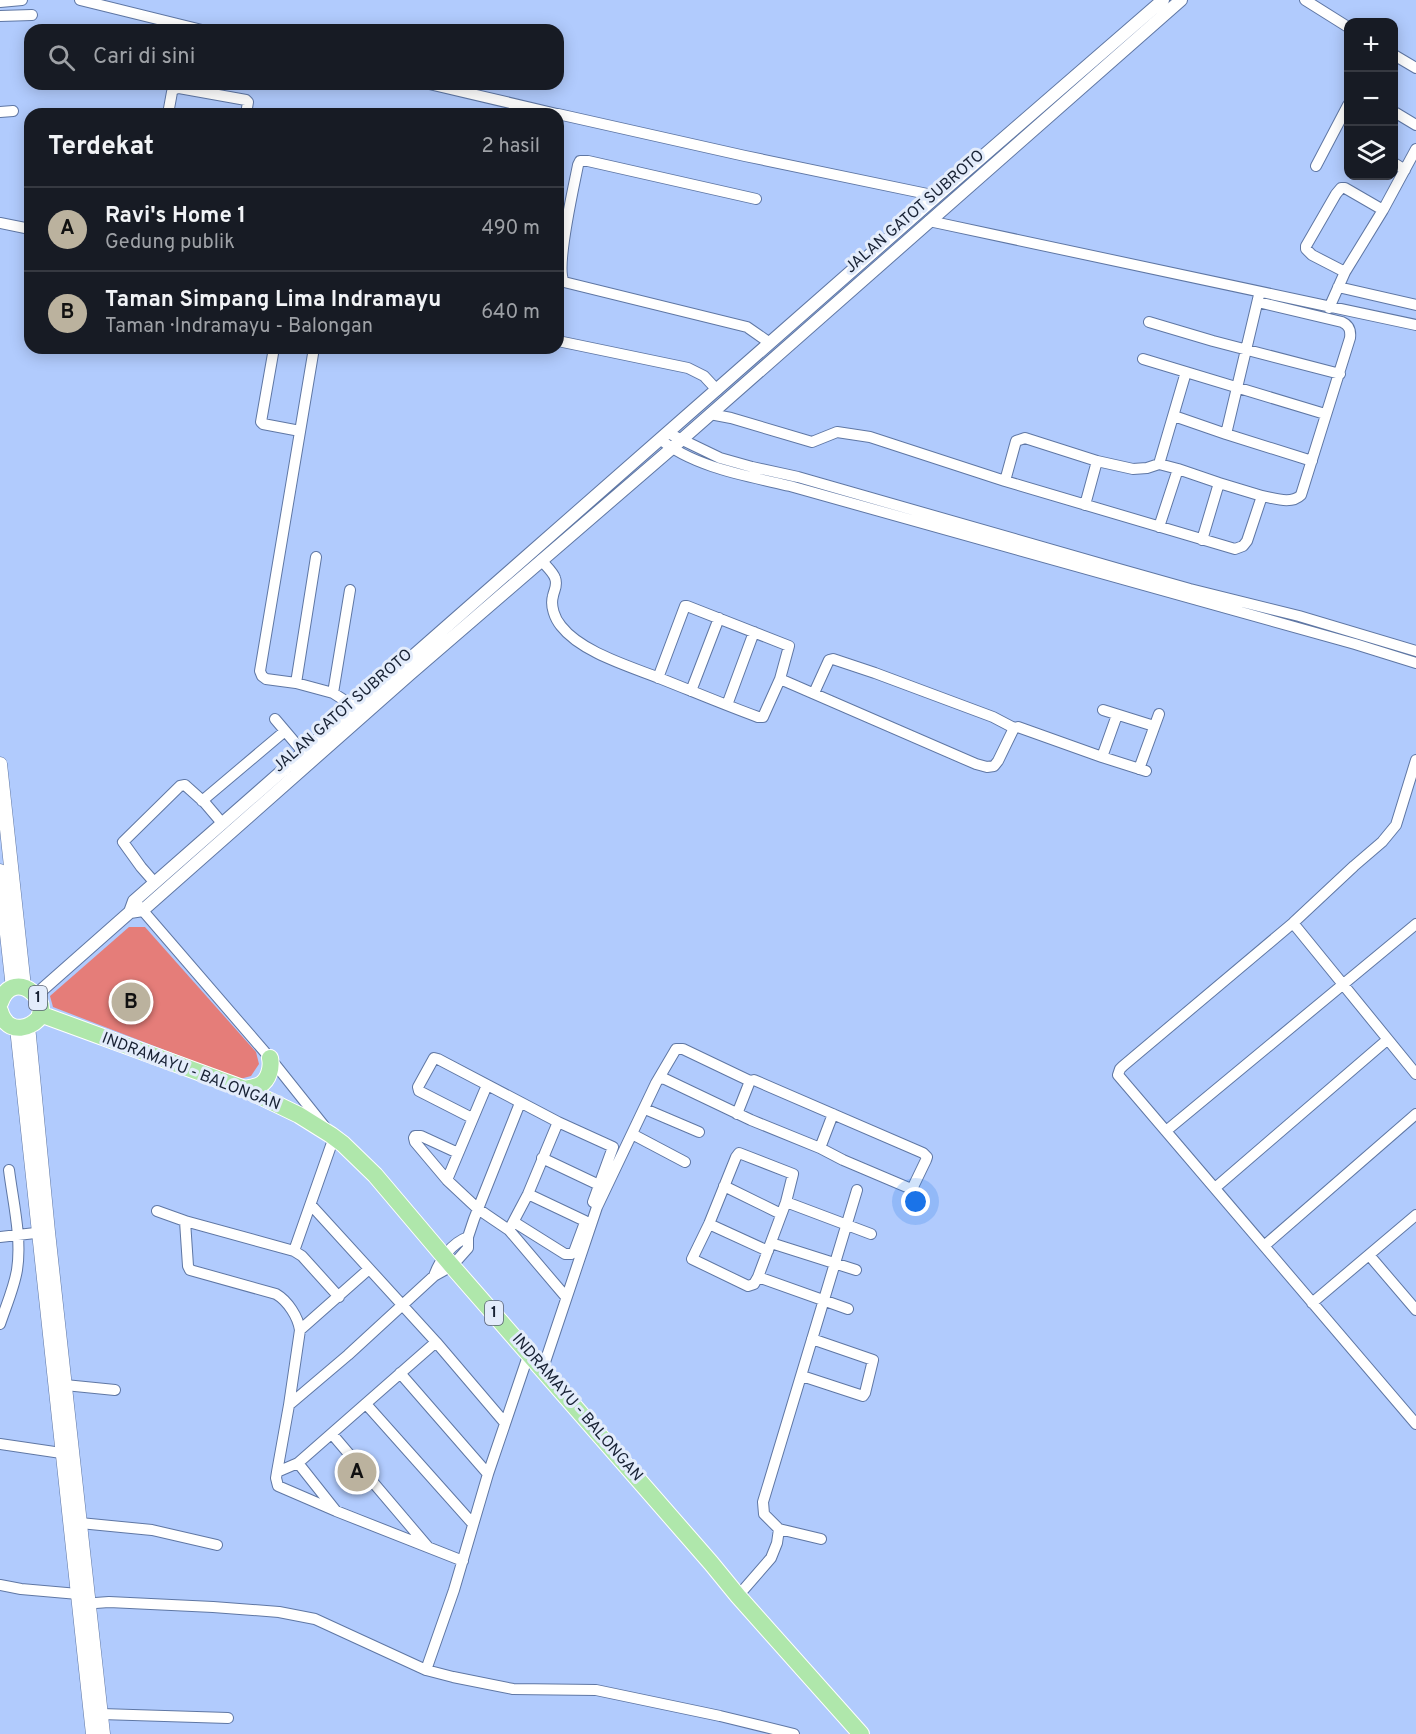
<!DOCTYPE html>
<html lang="id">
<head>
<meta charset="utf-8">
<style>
  :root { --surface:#171b24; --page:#242831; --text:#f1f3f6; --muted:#9ea1a6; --line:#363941; --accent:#bbb29e }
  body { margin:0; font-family:Overpass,sans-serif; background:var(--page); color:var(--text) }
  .controls { position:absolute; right:18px; top:18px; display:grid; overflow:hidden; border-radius:12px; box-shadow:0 3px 15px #0003 }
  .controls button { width:54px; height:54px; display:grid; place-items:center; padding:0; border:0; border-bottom:2px solid var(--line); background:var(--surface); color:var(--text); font:30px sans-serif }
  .you { position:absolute; left:916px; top:1202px; width:21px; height:21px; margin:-15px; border:4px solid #fff; border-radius:50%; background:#1a73e8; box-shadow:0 0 0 9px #1a73e833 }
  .badge { display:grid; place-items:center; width:39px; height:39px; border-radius:50%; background:var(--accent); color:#111; font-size:20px; font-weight:700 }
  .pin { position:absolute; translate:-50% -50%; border:3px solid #fff; box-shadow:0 2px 6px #0006 }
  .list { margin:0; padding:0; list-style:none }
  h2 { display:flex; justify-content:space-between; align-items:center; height:78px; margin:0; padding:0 24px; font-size:26px }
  h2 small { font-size:20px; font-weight:400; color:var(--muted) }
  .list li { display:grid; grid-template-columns:39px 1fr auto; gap:18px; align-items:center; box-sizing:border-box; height:84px; padding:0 24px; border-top:2px solid var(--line) }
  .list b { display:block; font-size:22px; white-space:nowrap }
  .list p { margin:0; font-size:20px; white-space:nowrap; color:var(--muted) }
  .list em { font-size:20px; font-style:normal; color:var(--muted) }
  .icon { flex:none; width:33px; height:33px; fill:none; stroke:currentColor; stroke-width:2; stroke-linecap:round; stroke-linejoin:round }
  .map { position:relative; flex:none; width:1416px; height:1734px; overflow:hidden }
  .search { position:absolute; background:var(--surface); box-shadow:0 3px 15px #0003; left:24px; top:24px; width:540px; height:66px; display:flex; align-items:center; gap:15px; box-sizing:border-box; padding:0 21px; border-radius:18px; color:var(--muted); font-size:22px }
  .panel { position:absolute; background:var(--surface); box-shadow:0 3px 15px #0003; left:24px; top:108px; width:540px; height:246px; border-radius:18px }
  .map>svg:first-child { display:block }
  .green { fill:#e57d79 }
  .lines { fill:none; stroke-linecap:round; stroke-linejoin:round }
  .minor-casing { stroke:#5f77a4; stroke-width:12 }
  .tertiary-casing { stroke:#5f77a4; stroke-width:14 }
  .secondary-casing { stroke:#5f77a4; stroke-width:15 }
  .trunk-casing { stroke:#fff; stroke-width:18 }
  .minor { stroke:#fff; stroke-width:10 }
  .tertiary { stroke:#fff; stroke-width:12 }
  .secondary { stroke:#fff; stroke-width:14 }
  .trunk { stroke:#afe7ab; stroke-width:16 }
  .labels { text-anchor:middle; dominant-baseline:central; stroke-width:6; stroke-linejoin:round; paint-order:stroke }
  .shield { fill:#e3ecfb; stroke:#555f70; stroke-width:1.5 }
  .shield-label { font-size:15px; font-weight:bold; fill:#182234 }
  .street-label { font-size:16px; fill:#182234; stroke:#e3ecfb }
</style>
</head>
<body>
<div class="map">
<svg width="1416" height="1734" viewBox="0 0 1416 1734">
  <rect width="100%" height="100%" fill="#b1cbfd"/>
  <path class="green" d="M129,927h16l111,125 3,12 -8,12 -11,3 -187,-72 -3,-11z"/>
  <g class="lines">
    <defs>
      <path id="minor" d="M80,0l122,30
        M1305,0l43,27
        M0,2l22,-2
        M0,16l32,-1
        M1394,55l22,13
        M429,84l128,30
        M0,112l13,-1
        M1396,113l20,12
        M168,114l4,-22 3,-3 4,-1 67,12 2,2 -2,12
        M558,114l187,42 192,40
        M1394,163l11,7
        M1316,166l32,-61
        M756,199l-168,-38h-8l-2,4c-4,21 -23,102 -14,117l183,45 23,16
        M929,221l487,104
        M0,223l30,6
        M1345,272l-33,-17 -6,-6v-3l30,-52 5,-6h4l38,22
        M1338,287l78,18
        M1329,308l16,-36 38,-62 33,-61
        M1149,322l64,19 127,33
        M558,341l130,27 16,8 13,14
        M274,348l-13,74 2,2 37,7
        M314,348l-54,323 2,5 4,3 30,4 37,10 22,14
        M1143,359l43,13
        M710,414l21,4 81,24 25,-10 33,5 135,44 230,68 8,-3 4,-5 15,-45c12,2 29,9 39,-1l49,-157c1,-8 -1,-13 -8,-16l-84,-20
        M1174,416l52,18 86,27
        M668,433l52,25 32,9 46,10 321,92 71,20 109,27 117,35
        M1226,434l33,-139
        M660,439c33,28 88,37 130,47l565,158 61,19
        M1097,461l36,8 14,-1 12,-4 19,5 -19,58
        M1159,464l27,-92 139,42
        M1178,469l41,14 -17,57
        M1005,481l11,-40 9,-3 72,23 -12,44
        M1219,483l43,13
        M541,560c5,6 12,12 14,18 3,7 -1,12 -2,18 -3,10 2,23 8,30 20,26 68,40 98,52 33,13 66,27 99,39h5l17,-38 196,85 11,3 7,-1 4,-5 16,-33 4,-1 84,30 44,14
        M658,678l27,-72h2l102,40 -9,33
        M296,683l20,-126
        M691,691l28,-73
        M333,693l17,-103
        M814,693l15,-33 4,-1 42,14 118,44 21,11
        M727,705l27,-73
        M1103,710l51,16
        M275,719l28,33
        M1102,757l15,-42
        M1416,760l-20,65 -14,17 -28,24 -61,57 -170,143 -3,3 -2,6 298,349
        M1139,769l20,-55
        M202,801l83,-70
        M155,883l-14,-16 -18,-25 57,-56 5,-1 20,18 17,20
        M138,905l132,153 55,69
        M1293,923l123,151
        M645,1109l54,23
        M737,1114l13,-33
        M472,1118l-53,-27 -1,-4 16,-29 4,1 120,63 -30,72 -19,36 -31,-21 -31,-29 40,-95
        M558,1122l55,25 -20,55
        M1166,1131l250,-207
        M632,1134l53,28
        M820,1148l13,-34
        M739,1153l54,21 -7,28 -28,75 -4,7 -6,2 -56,-27 17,-35 27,-67z
        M542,1158l57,27
        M447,1180l-32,-38 -1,-4 1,-2h6l37,17
        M724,1186l57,28
        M1215,1188l172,-148
        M528,1194l57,27
        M786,1202l85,32
        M311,1205l125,137 69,81
        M157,1211l28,10 3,45 2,4 86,24c12,7 22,23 24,36l-11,75
        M185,1221l109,30 8,5 37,41
        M514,1222l51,32h6l3,-2 10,-27
        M709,1224l59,27
        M509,1230l57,67
        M0,1237l44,-5
        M771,1243l85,27
        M1264,1246l152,-132
        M294,1251l40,-114
        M1369,1255l47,55
        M434,1276c6,-17 18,-33 34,-39
        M758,1277l90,32
        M1312,1303l104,-88
        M0,1324c6,-18 14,-36 17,-54 5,-32 -4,-68 -8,-100
        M300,1330l69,-61
        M543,1368l54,-161 59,-124 20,-34h7l67,32 4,-1 169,73 4,4 -1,3 -13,27 -4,1 -66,-28 -23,-12 -69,-28 -86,-41 -6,-1
        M400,1373l88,101 -34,116 -28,80
        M802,1376l58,19 3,1 2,-3 8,-33 -61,-21
        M65,1385l50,5
        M366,1404l107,120
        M332,1434l96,113
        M0,1444l68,10
        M298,1463l138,-121
        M277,1472l12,-67 59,-50 86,-79 18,-10 16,-18v-11l6,-18 46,-116
        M488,1474l41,-121
        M336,1511l-38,-48 -21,9 -1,6 2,8 58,25 127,50
        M80,1523l72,7 65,15
        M821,1539l-42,-10 -15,-15 -1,-12 94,-312
        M0,1585l21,4 57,5
        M738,1596l33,-38 6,-15 2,-14
        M82,1604l27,-2 104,5 66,5 36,7 111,51 27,7 60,12 83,1 124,26 74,18
        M101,1714l127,4"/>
      <path id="tertiary" d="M130,912l4,-11 803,-705 226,-196
        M36,995l94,-83 13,-2 267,-236 261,-225 510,-449"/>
      <path id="secondary" d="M0,764l24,223
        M0,871l13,117
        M28,1026l20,206 55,502
        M17,1028l76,706"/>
      <path id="trunk" d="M0,1003c14,-41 63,6 30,22 -5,3 -13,4 -19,1 -6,-3 -9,-8 -11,-15
        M40,1014l205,75 54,26 32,20 12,9 32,31 77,91 259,297 27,33 123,138
        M245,1089c4,-1 11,-2 15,-4 9,-5 12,-18 10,-27"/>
    </defs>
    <use href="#minor" class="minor-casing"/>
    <use href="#tertiary" class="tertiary-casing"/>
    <use href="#secondary" class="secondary-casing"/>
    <use href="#trunk" class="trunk-casing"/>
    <use href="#minor" class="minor"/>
    <use href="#tertiary" class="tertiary"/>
    <use href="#secondary" class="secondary"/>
    <use href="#trunk" class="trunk"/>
  </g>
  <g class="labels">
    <g class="shield">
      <rect x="29" y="986" width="18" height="24" rx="4.5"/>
      <rect x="485" y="1301" width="18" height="24" rx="4.5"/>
    </g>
    <g class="shield-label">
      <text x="38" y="998">1</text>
      <text x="494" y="1313">1</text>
    </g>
    <g class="street-label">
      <text transform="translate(915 212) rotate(-41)">JALAN GATOT SUBROTO</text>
      <text transform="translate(343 711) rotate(-41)">JALAN GATOT SUBROTO</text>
      <text transform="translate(191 1072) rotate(21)">INDRAMAYU - BALONGAN</text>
      <text transform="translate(577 1408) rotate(49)">INDRAMAYU - BALONGAN</text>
    </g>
  </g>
</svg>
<div class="controls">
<button>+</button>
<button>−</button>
<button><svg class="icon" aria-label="layers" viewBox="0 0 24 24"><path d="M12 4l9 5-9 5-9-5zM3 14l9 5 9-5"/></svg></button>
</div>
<div class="you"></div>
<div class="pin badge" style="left:357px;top:1472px">A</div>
<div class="pin badge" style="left:131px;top:1002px">B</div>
<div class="search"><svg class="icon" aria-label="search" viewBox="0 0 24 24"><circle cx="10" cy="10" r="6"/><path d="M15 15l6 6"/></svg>Cari di sini</div>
<section class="panel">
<h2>Terdekat<small>2 hasil</small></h2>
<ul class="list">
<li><span class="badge">A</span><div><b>Ravi's Home 1</b><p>Gedung publik</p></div><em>490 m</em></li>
<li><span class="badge">B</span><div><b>Taman Simpang Lima Indramayu</b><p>Taman · Indramayu - Balongan</p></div><em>640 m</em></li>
</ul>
</section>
</div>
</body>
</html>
